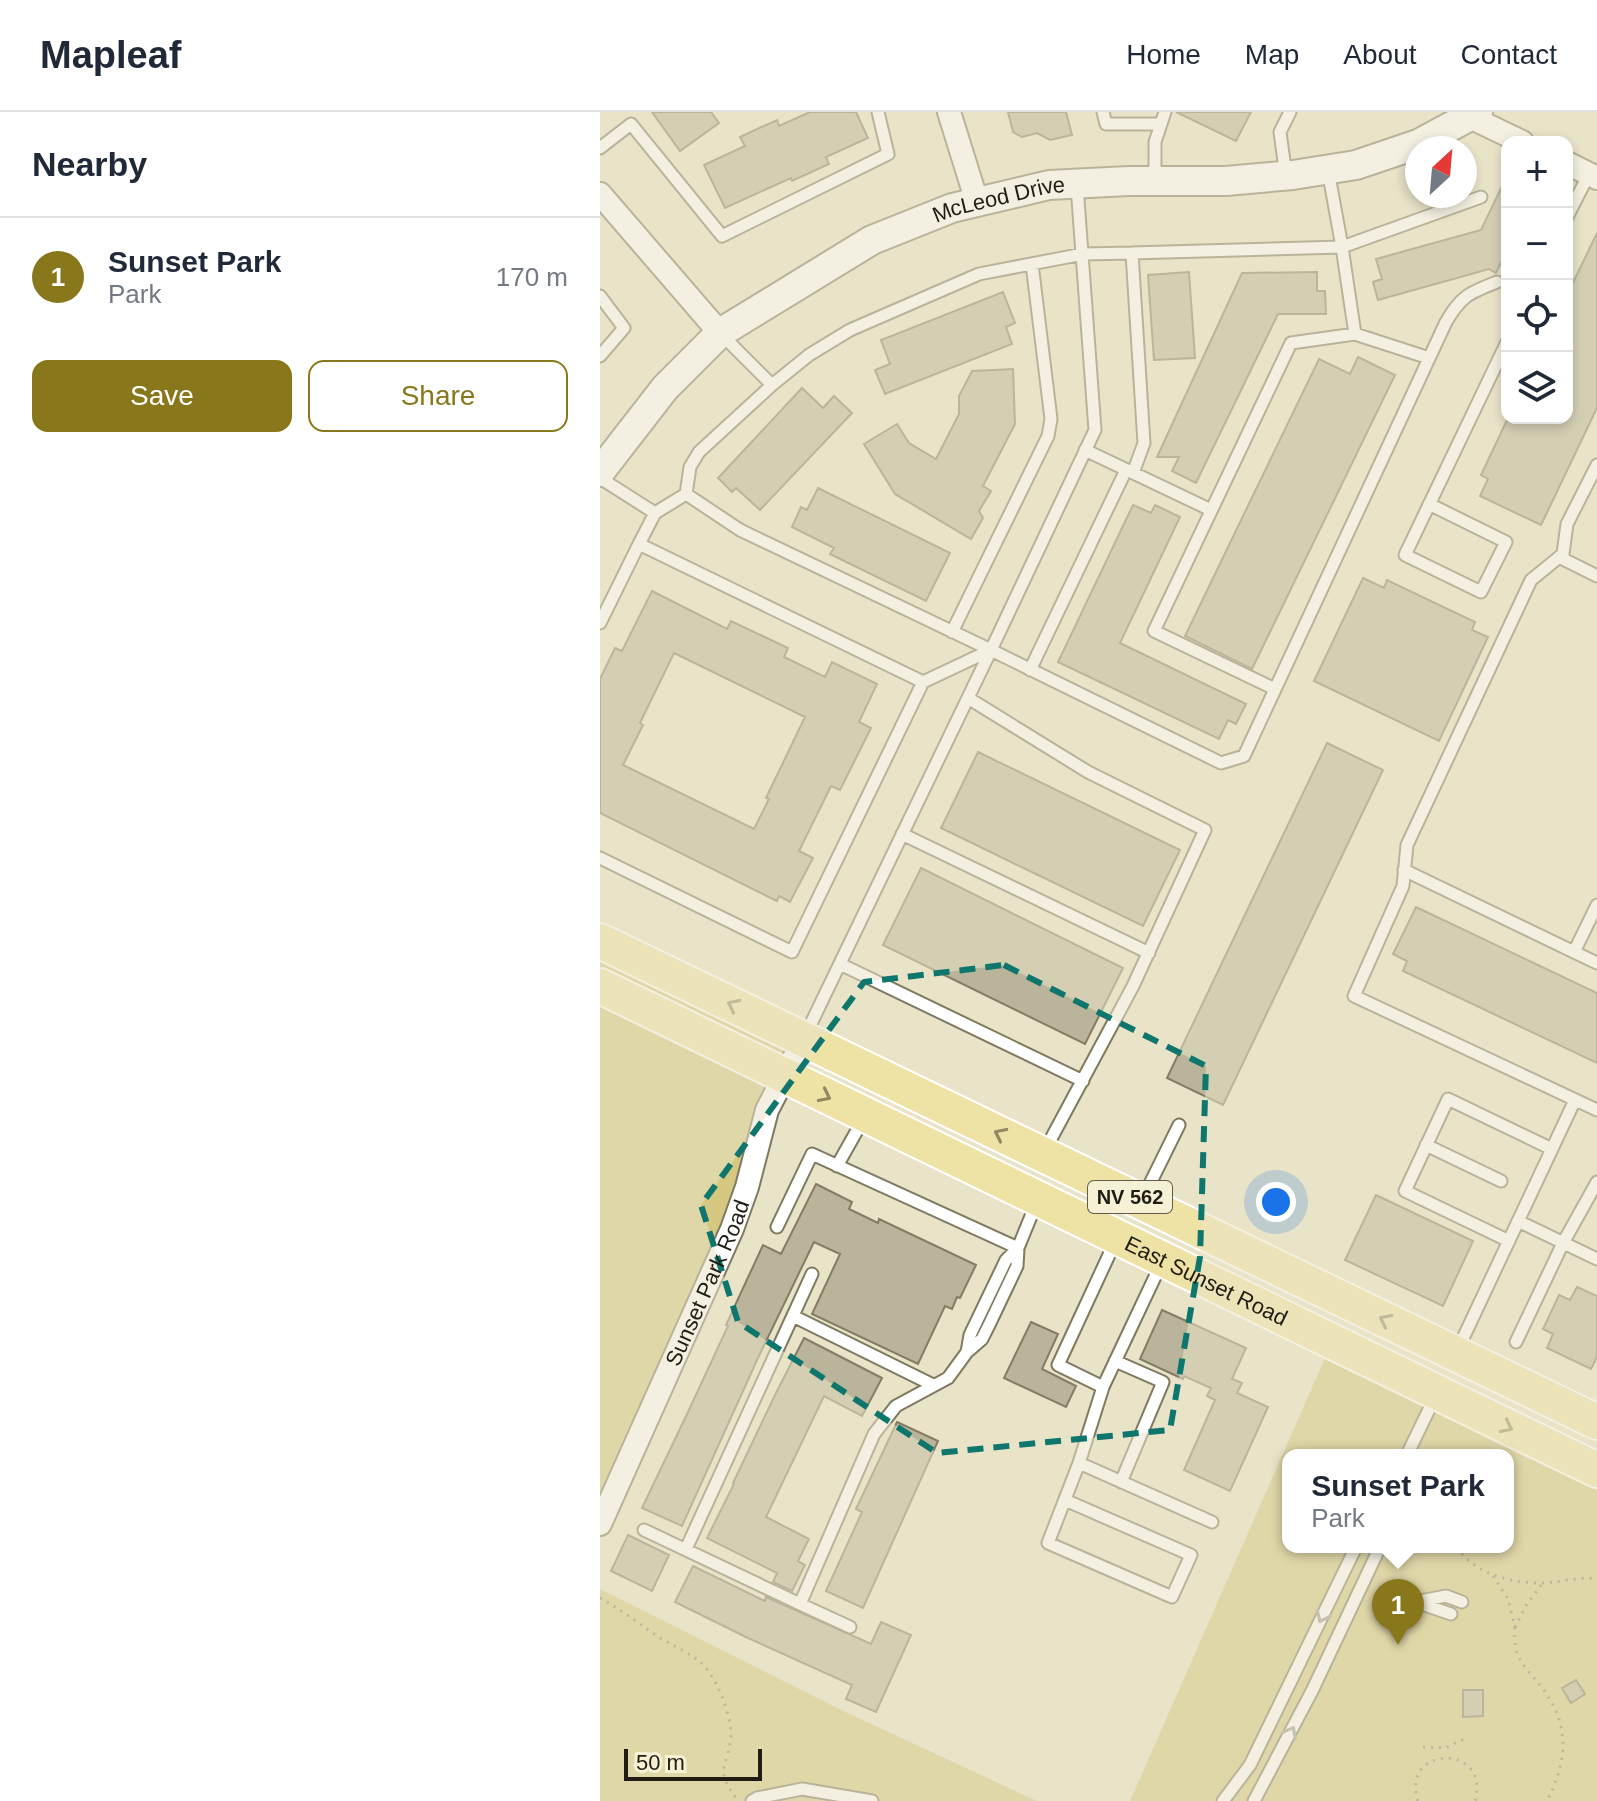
<!DOCTYPE html>
<html lang="en">
<head>
<meta charset="utf-8">
<style>
  :root { --surface:#fff; --page:#f2f2f3; --text:#1f2937; --muted:#747a83; --line:#e0e1e3; --accent:#89771b }
  body { margin:0; font-family:Helvetica,sans-serif; background:var(--page); color:var(--text) }
  .controls { position:absolute; right:24px; top:24px; display:grid; overflow:hidden; border-radius:16px; box-shadow:0 4px 12px #0003 }
  .controls button { width:72px; height:72px; display:grid; place-items:center; padding:0; border:0; border-bottom:2px solid var(--line); background:var(--surface); color:var(--text); font:40px sans-serif }
  .compass { position:absolute; left:805px; top:24px; width:72px; height:72px; border-radius:50%; background:var(--surface); box-shadow:0 4px 12px #0003; rotate:26deg }
  .scale { position:absolute; left:24px; bottom:20px; width:138px; box-sizing:border-box; padding-left:8px; border:4px solid #1f1d13; border-top:0; font-size:22px; line-height:28px; white-space:nowrap; color:#1f1d13; -webkit-text-stroke:6px #f6f1d5; paint-order:stroke }
  .you { position:absolute; left:676px; top:1090px; width:28px; height:28px; margin:-20px; border:6px solid #fff; border-radius:50%; background:#1a73e8; box-shadow:0 0 0 12px #1a73e833 }
  .badge { display:grid; place-items:center; width:52px; height:52px; border-radius:50%; background:var(--accent); color:#fff; font-size:26px; font-weight:700 }
  .pin { position:absolute; translate:-50% -66px; filter:drop-shadow(0 2px 4px #0008) }
  .pin::after { content:''; position:absolute; top:42px; width:28px; height:24px; background:inherit; clip-path:polygon(0 0,100% 0,50% 100%) }
  .popup { position:absolute; left:682px; top:1337px; width:232px; height:104px; box-sizing:border-box; display:grid; place-content:center; border-radius:16px; background:var(--surface); filter:drop-shadow(0 2px 6px #0005); font-size:26px; white-space:nowrap; color:var(--muted) }
  .popup b { font-size:30px; color:var(--text) }
  .popup::after { content:''; position:absolute; left:50%; top:100%; margin-left:-16px; border:16px solid transparent; border-top-color:var(--surface) }
  .list { margin:0; padding:0; list-style:none }
  h2 { display:flex; justify-content:space-between; align-items:center; height:104px; margin:0; padding:0 32px; font-size:34px }
  h2 small { font-size:26px; font-weight:400; color:var(--muted) }
  .list li { display:grid; grid-template-columns:52px 1fr auto; gap:24px; align-items:center; box-sizing:border-box; height:120px; padding:0 32px; border-top:2px solid var(--line) }
  .list b { display:block; font-size:30px; white-space:nowrap }
  .list p { margin:0; font-size:26px; white-space:nowrap; color:var(--muted) }
  .list em { font-size:26px; font-style:normal; color:var(--muted) }
  .actions { display:flex; gap:16px; padding:24px 32px }
  .actions a { flex:1; padding:18px 0; border:2px solid var(--accent); border-radius:16px; text-align:center; font-size:28px; color:var(--accent) }
  .actions .main { background:var(--accent); color:#fff }
  .icon { flex:none; width:44px; height:44px; fill:none; stroke:currentColor; stroke-width:2; stroke-linecap:round; stroke-linejoin:round }
  .map { position:relative; flex:none; width:997px; height:1689px; overflow:hidden }
  header { display:flex; align-items:center; gap:48px; box-sizing:border-box; height:112px; padding:0 40px; background:var(--surface); border-bottom:2px solid var(--line) }
  header strong { font-size:38px }
  nav { display:flex; gap:44px; margin-inline-start:auto; font-size:28px }
  main { display:flex }
  aside { flex:1; background:var(--surface) }
  .map>svg:first-child { display:block }
  .green { fill:#d6c781; fill-rule:evenodd }
  .building { fill:#bab49a; stroke:#827d64; stroke-width:2; fill-rule:evenodd }
  .lines { fill:none; stroke-linecap:round; stroke-linejoin:round }
  .service-casing { stroke:#7f7960; stroke-width:15 }
  .minor-casing { stroke:#7f7960; stroke-width:26 }
  .tertiary-casing { stroke:#7f7960; stroke-width:32 }
  .primary-casing { stroke:#fff; stroke-width:38 }
  .path { stroke:#868270; stroke-width:3; stroke-dasharray:2 6; stroke-linecap:butt }
  .service { stroke:#fff; stroke-width:11 }
  .minor { stroke:#fff; stroke-width:22 }
  .tertiary { stroke:#fff; stroke-width:28 }
  .primary { stroke:#efe2a5; stroke-width:34 }
  .oneway { stroke:#918963 }
  .oneway2 { stroke:#9a9995 }
  .marked { fill:none; stroke:#0f766e; stroke-width:6; stroke-dasharray:16 10; stroke-linejoin:round }
  .labels { text-anchor:middle; dominant-baseline:central; stroke-width:6; stroke-linejoin:round; paint-order:stroke }
  .shield { fill:#f6f1d5; stroke:#605d4d; stroke-width:2 }
  .shield-label { font-size:20px; font-weight:bold; fill:#1f1d13 }
  .street-label { font-size:22px; fill:#1f1d13; stroke:#f6f1d5 }
</style>
</head>
<body>
<header>
<strong>Mapleaf</strong>
<nav><a>Home</a><a>Map</a><a>About</a><a>Contact</a></nav>
</header>
<main>
<aside>
<h2>Nearby<small></small></h2>
<ul class="list">
<li><span class="badge">1</span><div><b>Sunset Park</b><p>Park</p></div><em>170 m</em></li>
</ul>
<div class="actions"><a class="main">Save</a><a>Share</a></div>
</aside>
<div class="map">
<svg width="997" height="1689" viewBox="0 0 997 1689">
  <rect width="100%" height="100%" fill="#e9e3c8"/>
  <path class="green" d="M0,829l204,98 -57,148 -147,337z
    M725,1246l272,132v311h-467zM688,1343h220v92h-220z
    M0,1477l239,120 198,92h-437z"/>
  <path class="building" d="M52,0h59l8,11 -39,28z
    M210,0h46l12,26 -42,19 3,7 -37,17 -1,-3 -66,30 -21,-43 41,-19 -5,-9 37,-17 2,6z
    M408,0h58l6,23 -22,5 -13,-7 -15,4 -9,-5z
    M576,0h75l-15,29z
    M907,64v74l-11,23 -7,-4 -111,31 -5,-18 9,-3 -6,-20 105,-29z
    M997,121v175l-56,117 -61,-29 8,-17 -7,-4 26,-55 8,3 2,-5h50v-123z
    M589,160l6,86 -41,2 -6,-85z
    M717,160v19h8l1,23h-48l-82,169 -24,-12 7,-14h-22l85,-184z
    M403,180l12,31 -9,4 6,17 -127,50 -10,-24 15,-6 -9,-24z
    M758,245l37,18 -143,294 -67,-33 134,-277 31,15z
    M413,257l2,55 -32,62 8,5 -12,20 4,7 -12,21 -76,-45 -31,-50 33,-20 12,19 27,16 23,-45v-18l13,-25z
    M202,276l21,20 11,-12 18,17 -92,97 -24,-22 -4,4 -14,-14z
    M218,376l132,65 -24,48 -96,-47 4,-6 -42,-21 9,-20 6,3z
    M533,393l18,8 4,-8 25,12 -60,126 126,61 -10,20 -8,-4 -9,19 -161,-77z
    M763,466l21,10 3,-8 88,42 -3,8 16,7 -49,104 -125,-60z
    M52,479l75,38 4,-8 57,27 -4,9 41,20 7,-15 45,22 -18,38 12,6 -31,62 -9,-4 -32,65 14,7 -23,44 -11,-6 -2,5 -177,-88v-134l15,-31 7,3zM74,541l131,64 -39,81 3,1 -15,30 -131,-64 20,-40 -3,-2z
    M727,631l56,27 -160,335 -56,-27z
    M378,640l202,98 -37,76 -202,-98z
    M321,756l202,100 -38,76 -202,-99z
    M816,795l181,86v70l-194,-92 4,-10 -14,-7z
    M216,1072l36,18 -3,7 29,14 1,-4 97,46 -16,33 -3,-1 -5,12 -7,-3 -27,58 -106,-50 28,-60 -26,-12 -57,118 -75,166 -40,-18 46,-96 40,-86 -2,-1 37,-80 18,9z
    M776,1083l97,46 -30,65 -98,-46z
    M977,1175l20,9v61l-6,12 -44,-21 6,-14 -10,-5 16,-34 11,5z
    M562,1198l84,38 -14,31 10,4 -5,10 31,14 -38,84 -46,-21 31,-70 -8,-4 4,-8 -27,-12 -1,3 -43,-20z
    M431,1210l27,12 -16,35 34,17 -10,21 -62,-29z
    M204,1226l78,40 -20,38 -38,-20 -58,121 43,22 -11,22 7,4 -13,26 -19,-9 4,-9 -70,-35 27,-54 -1,-1 42,-88z
    M297,1310l41,19 -75,167 -37,-17 36,-79 -6,-3z
    M28,1423l41,20 -17,36 -41,-20z
    M93,1454l72,35 1,-4 105,47 10,-22 30,13 -35,77 -30,-13 6,-14 -104,-47 -73,-36z
    M976,1568l9,14 -14,9 -9,-15z
    M863,1578h20v26l-20,1z"/>
  <g class="lines">
    <defs>
      <path id="service" d="M503,0l3,12h55
        M0,36l31,-24 91,112 166,-82 -10,-42
        M728,58l14,77 139,-50
        M686,64l-6,-44 10,-20
        M555,69v-39l10,-30
        M967,105l22,-43
        M532,141l210,-6 13,87
        M0,184l24,32 -24,28
        M120,221l52,52 37,-30 41,-25 129,-56 104,-20 49,-1 12,190 -11,30
        M485,338l126,60
        M997,353l-30,59 -4,30 -32,26 -124,265 -4,41 -49,110 243,114
        M0,366l55,35 -16,31
        M86,382l4,-27 9,-15 73,-67
        M829,392l77,38 -25,50 -76,-37 102,-213
        M55,401l31,-19 54,36 251,120 -186,386
        M959,445l38,19
        M0,511l39,-79 284,138 -131,270 -192,-94
        M352,520l96,-196 3,-17 -19,-155
        M391,538l230,113 23,-7 202,-434c15,-26 23,-29 51,-40
        M430,558l96,-200
        M323,570l68,-32 104,-220 -18,-244
        M675,577l-121,-58 137,-288 64,-9 74,24
        M368,586l120,74 117,58 -72,156 -88,164
        M302,722l247,119
        M804,758l170,82 23,-47
        M974,840l23,11
        M240,852l243,117
        M826,1033l75,36
        M237,1054l27,-48
        M543,1086l36,-73
        M918,1109l79,38
        M177,1115l35,-73 206,94 18,-44
        M909,1129l-104,-50 43,-92 104,50
        M515,1130l-57,123 45,22 58,-123
        M418,1136l-1,18 -28,59 -7,14 -15,13 3,-17 36,-75z
        M193,1204l140,69
        M916,1230l47,-99 34,-61
        M858,1237l117,-249
        M515,1249l48,21 -42,100
        M503,1275l-24,76 133,59
        M807,1343l28,-58
        M465,1388l126,55 -19,42 -124,-54 31,-80
        M44,1418l156,74
        M86,1437l126,-275
        M815,1490l31,-6 16,6
        M819,1491l32,11
        M250,1515l-50,-23 74,-170 22,-28 52,-28 19,-26
        M152,1689l5,-3 45,-9 70,12
        M623,1689l27,-36 106,-218
        M654,1689l58,-110 68,-144"/>
      <g id="minor">
        <path d="M349,0l28,90"/>
        <path d="M870,5l52,25"/>
        <path d="M967,51l30,15"/>
        <path d="M0,82l120,139"/>
        <path id="s1" d="M0,1412l132,-295 15,-42 20,-77 37,-71"/>
      </g>
      <g id="tertiary">
        <path id="s2" d="M0,360l65,-84 55,-55 152,-93 80,-32 97,-23 80,-4h97l67,-6 63,-10 62,-21 60,-32"/>
      </g>
      <g id="primary">
        <path d="M0,829l997,481"/>
        <path id="s3" d="M0,874l997,484"/>
      </g>
    </defs>
    <use href="#service" class="service-casing"/>
    <use href="#minor" class="minor-casing"/>
    <use href="#tertiary" class="tertiary-casing"/>
    <use href="#primary" class="primary-casing"/>
    <path class="path" d="M857,1435c17,27 54,36 84,36 19,0 36,-7 56,-4
      M893,1464l15,23 7,28 12,-23 15,-20
      M0,1486c20,11 38,25 57,38 14,9 30,15 43,26 16,13 31,52 31,73 -1,29 -19,33 6,64
      M915,1515c-3,31 10,39 27,61 29,37 25,73 5,113
      M823,1635l22,1 19,-9
      M818,1689c-19,-55 73,-59 57,0"/>
    <use href="#service" class="service"/>
    <use href="#minor" class="minor"/>
    <use href="#tertiary" class="tertiary"/>
    <use href="#primary" class="primary"/>
  </g>
  <defs><path id="oneway-chevron" d="M-2-3.5L2.5 0L-2 3.5" fill="none" stroke-width="1.6" stroke-linecap="round" stroke-linejoin="round" transform="scale(2)"/></defs>
  <g class="oneway">
    <use href="#oneway-chevron" transform="translate(133 893) rotate(-154)"/>
    <use href="#oneway-chevron" transform="translate(225 984) rotate(26)"/>
    <use href="#oneway-chevron" transform="translate(400 1022) rotate(-154)"/>
    <use href="#oneway-chevron" transform="translate(785 1208) rotate(-154)"/>
    <use href="#oneway-chevron" transform="translate(907 1315) rotate(26)"/>
  </g>
  <g class="oneway2">
    <use href="#oneway-chevron" transform="translate(722 1505) rotate(115)"/>
    <use href="#oneway-chevron" transform="translate(691 1620) rotate(-62)"/>
  </g>
  <path d="M0 0H997V1689H0ZM404,853l202,101 -6,191 -30,173 -233,23 -199,-131 -37,-117 163,-223z" fill="#e9e3c8" fill-opacity=".55" fill-rule="evenodd"/>
  <path class="marked" d="M404,853l202,101 -6,191 -30,173 -233,23 -199,-131 -37,-117 163,-223z"/>
  <g class="labels">
    <rect class="shield" x="488" y="1069" width="84" height="32" rx="6"/>
    <g class="shield-label">
      <text x="530" y="1085">NV 562</text>
    </g>
    <g class="street-label">
      <text stroke="none"><textPath href="#s2" startOffset="496">McLeod Drive</textPath></text>
      <text stroke="none"><textPath href="#s3" startOffset="674">East Sunset Road</textPath></text>
      <text stroke="none"><textPath href="#s1" startOffset="264">Sunset Park Road</textPath></text>
    </g>
  </g>
</svg>
<div class="controls">
<button>+</button>
<button>−</button>
<button><svg class="icon" aria-label="locate" viewBox="0 0 24 24"><circle cx="12" cy="12" r="6"/><path d="M12 2v4M12 18v4M2 12h4M18 12h4"/></svg></button>
<button><svg class="icon" aria-label="layers" viewBox="0 0 24 24"><path d="M12 4l9 5-9 5-9-5zM3 14l9 5 9-5"/></svg></button>
</div>
<svg class="compass" viewBox="-18 -18 36 36"><path d="M0-13l5 13h-10z" fill="#e53935"/><path d="M0 13l5-13h-10z" fill="#747a83"/></svg>
<div class="scale">50 m</div>
<div class="you"></div>
<div class="pin badge" style="left:798px;top:1533px">1</div>
<div class="popup"><b>Sunset Park</b>Park</div>
</div>
</main>
</body>
</html>
